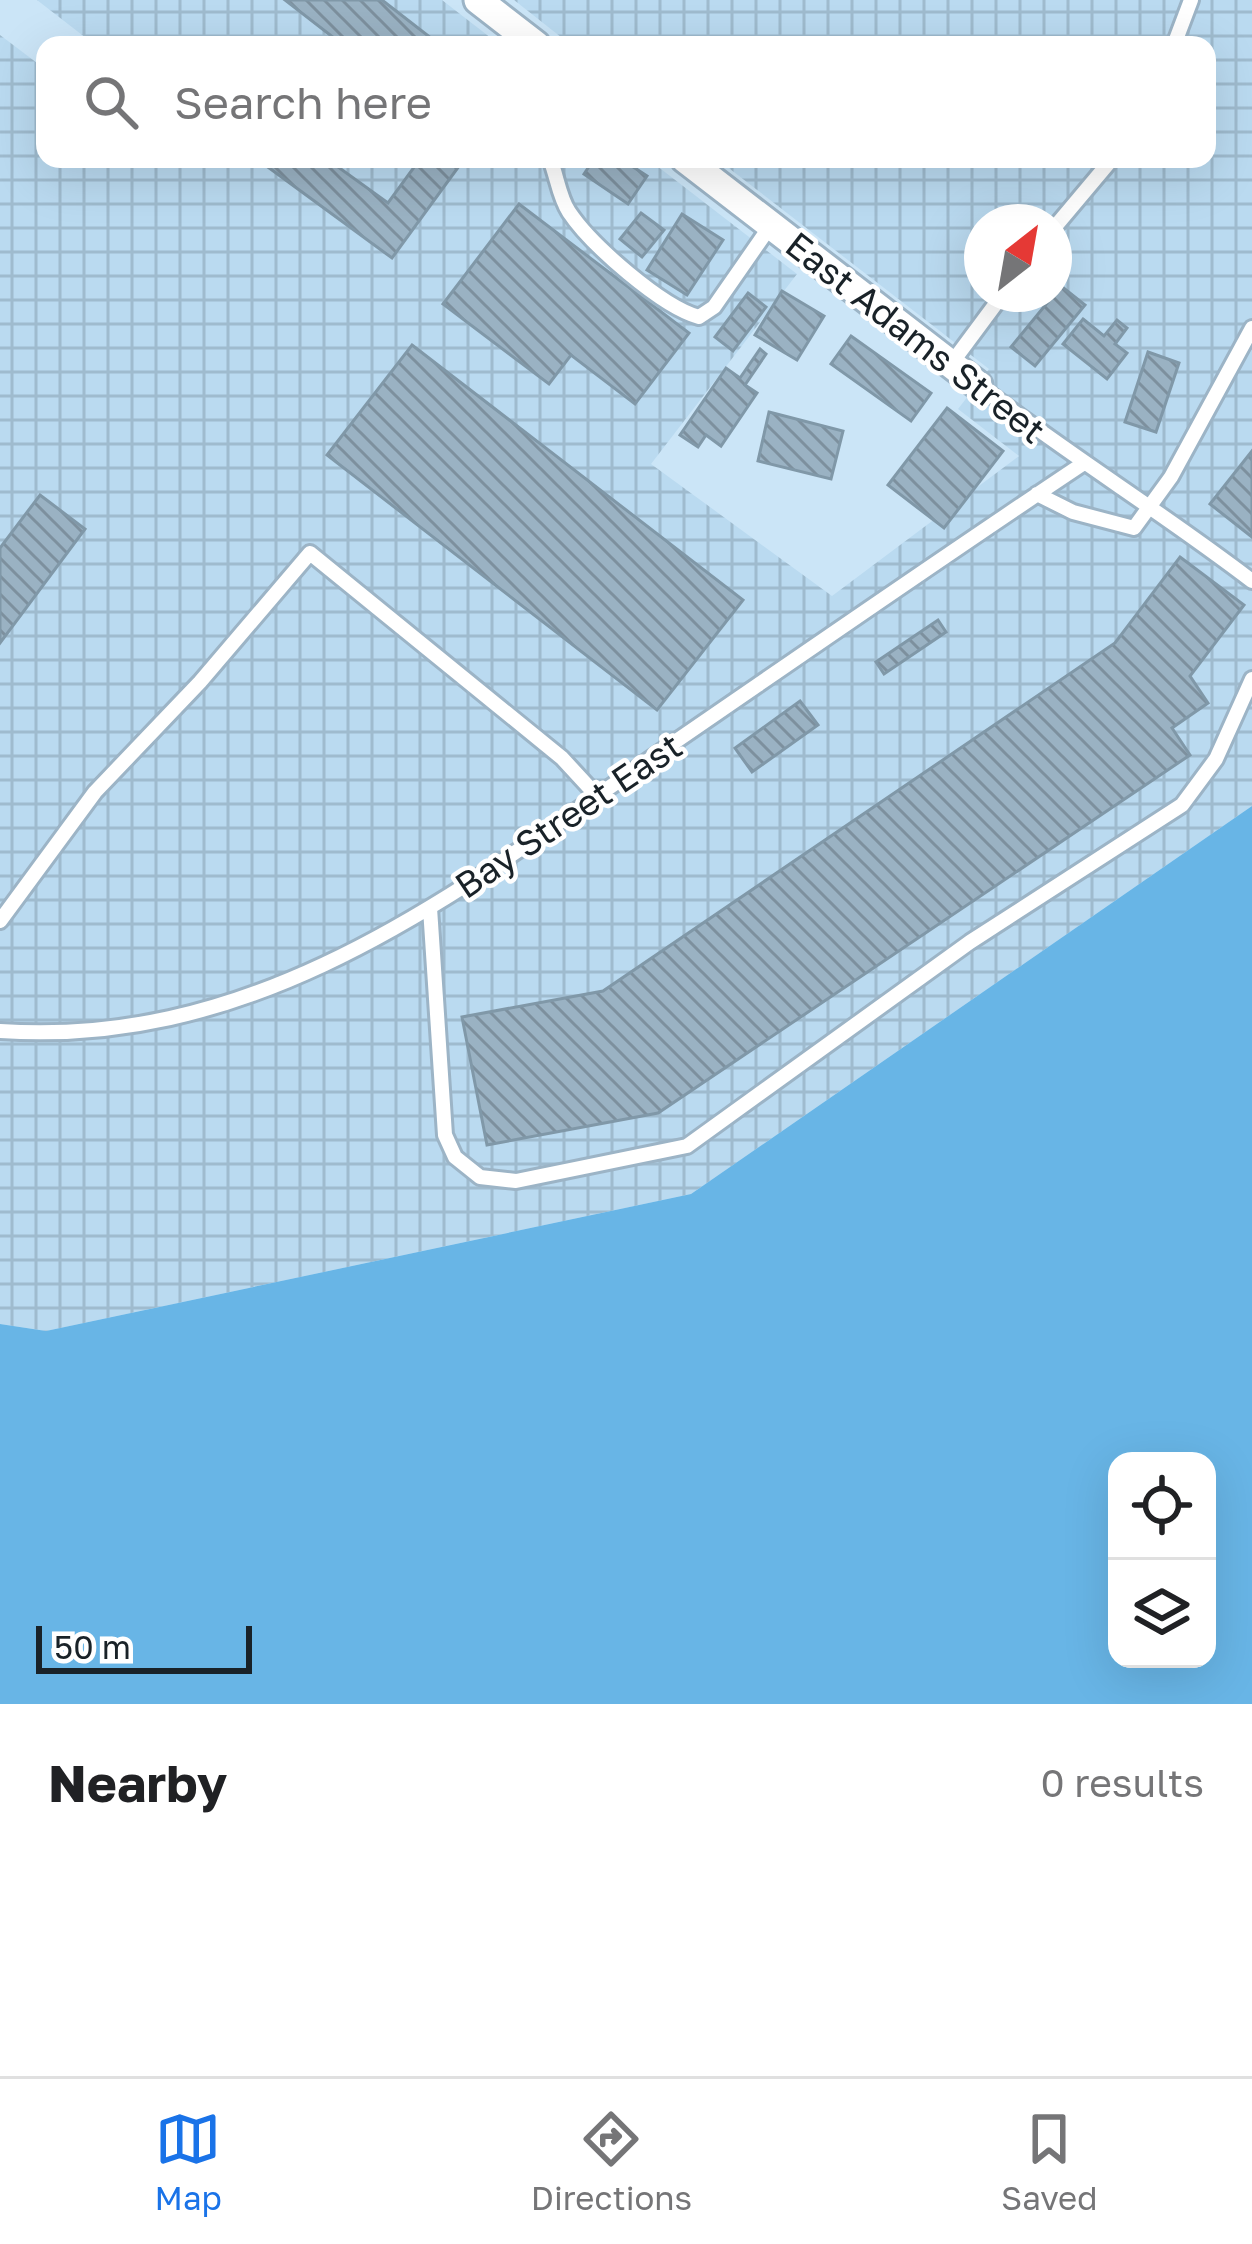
<!DOCTYPE html>
<html lang="en">
<head>
<meta charset="utf-8">
<style>
  :root { --surface:#fff; --page:#f2f2f2; --text:#202124; --muted:#757577; --line:#e0e0e0; --accent:#1a73e8 }
  body { margin:0; font-family:"Golos Text",sans-serif; background:var(--page); color:var(--text) }
  .controls { position:absolute; right:36px; bottom:36px; display:grid; overflow:hidden; border-radius:24px; box-shadow:0 12px 48px #0002 }
  .controls button { width:108px; height:108px; display:grid; place-items:center; padding:0; border:0; border-bottom:3px solid var(--line); background:var(--surface); color:var(--text); font:60px sans-serif }
  .compass { position:absolute; left:964px; top:204px; width:108px; height:108px; border-radius:50%; background:var(--surface); box-shadow:0 12px 48px #0002; rotate:31deg }
  .scale { position:absolute; left:36px; bottom:30px; width:216px; box-sizing:border-box; padding-left:12px; border:6px solid #192228; border-top:0; font-size:33px; line-height:42px; white-space:nowrap; color:#192228; -webkit-text-stroke:9px #fff; paint-order:stroke }
  .list { margin:0; padding:0; list-style:none }
  h2 { display:flex; justify-content:space-between; align-items:center; height:156px; margin:0; padding:0 48px; font-size:51px }
  h2 small { font-size:39px; font-weight:400; color:var(--muted) }
  .icon { flex:none; width:66px; height:66px; fill:none; stroke:currentColor; stroke-width:2; stroke-linecap:round; stroke-linejoin:round }
  .map { position:relative; flex:none; width:1252px; height:1704px; overflow:hidden }
  .search { position:absolute; background:var(--surface); box-shadow:0 12px 48px #0002; left:36px; right:36px; top:36px; height:132px; display:flex; align-items:center; gap:30px; box-sizing:border-box; padding:0 42px; border-radius:24px; color:var(--muted); font-size:45px }
  .sheet { height:372px; background:var(--surface) }
  nav { display:flex; justify-content:space-around; align-items:center; box-sizing:border-box; height:168px; border-top:3px solid var(--line); background:var(--surface); font-size:33px; color:var(--muted) }
  nav a { display:grid; justify-items:center; gap:6px }
  nav .on { color:var(--accent) }
  .map>svg:first-child { display:block }
  .industrial { fill:url(#industrial-grid); fill-rule:evenodd }
  .water { fill:#68b5e6; fill-rule:evenodd }
  .building { fill:url(#building-back-hatch); stroke:#8098a8; stroke-width:3 }
  .lines { fill:none; stroke-linecap:round; stroke-linejoin:round }
  .lane-casing { stroke:#9cb4c6; stroke-width:20 }
  .street-casing { stroke:#9cb4c6; stroke-width:33 }
  .lane { stroke:#fff; stroke-width:14 }
  .street { stroke:#fff; stroke-width:27 }
  .labels { text-anchor:middle; dominant-baseline:central; stroke-width:9; stroke-linejoin:round; paint-order:stroke }
  .street-label { font-size:36px; fill:#192228; stroke:#fff }
</style>
</head>
<body>
<div class="map">
<svg width="1252" height="1704" viewBox="0 0 1252 1704">
  <defs>
    <pattern id="industrial-grid" width="8" height="8" patternUnits="userSpaceOnUse" patternTransform="scale(3)"><rect width="8" height="8" fill="#badaf0"/><path d="M0 4h8M4 0v8" fill="none" stroke="#9fbbce"/></pattern>
    <pattern id="building-back-hatch" width="6" height="6" patternUnits="userSpaceOnUse" patternTransform="scale(3)"><rect width="6" height="6" fill="#9ab2c3"/><path d="M-1 5l2 2M0 0l6 6M5-1l2 2" fill="none" stroke="#7d909e"/></pattern>
  </defs>
  <rect width="100%" height="100%" fill="#cbe5f7"/>
  <path class="industrial" d="M37,0h405l58,45h-405z
    M514,0h738v806l-561,388 -645,137 -46,-7v-1289l45,34v90h116l7,5 5,-5h475l149,115 -146,190 181,132 187,-140 -61,-47 31,-40 -272,-210h490v-114h-636zM982,222h72v72h-72z"/>
  <path class="water" d="M1252,806v898h-1252v-380l46,7 645,-137zM1117,1461h90v198h-90z"/>
  <path class="building" d="M285,0h97l58,45h-97z
    M257,159h70l61,44 32,-44 42,3 -70,96z
    M594,159h27l26,17 -19,28 -44,-30z
    M519,204l170,129 -54,71 -64,-49 -22,29 -106,-80z
    M641,213l23,17 -22,27 -22,-18z
    M682,214l41,26 -36,55 -40,-25z
    M1061,286l24,19 -50,61 -24,-19z
    M782,291l42,25 -27,44 -42,-25z
    M748,293l18,14 -33,44 -18,-14z
    M1083,319l21,17 13,-16 10,8 -12,16 12,9 -20,26 -44,-35z
    M851,336l80,57 -20,28 -80,-57z
    M412,345l331,255 -86,110 -330,-255z
    M760,349l6,5 -21,31 12,8 -36,53 -15,-11 -8,12 -18,-12 46,-67 14,10z
    M1148,352l31,11 -23,69 -31,-10z
    M947,408l56,43 -59,77 -56,-43z
    M769,412l74,19 -12,48 -73,-18z
    M1252,451v86l-42,-33z
    M40,495l45,34 -85,114v-95z
    M1180,557l64,48 -54,71 18,27 -36,25 18,27 -532,358 -171,32 -25,-128 141,-26 512,-348z
    M938,620l8,12 -62,42 -8,-12z
    M800,701l18,24 -66,47 -17,-24z"/>
  <g class="lines">
    <defs>
      <path id="lane" d="M1174,45l17,-45
        M550,159c7,17 9,38 19,53 22,33 93,95 130,105l15,-10 57,-82
        M1054,228l58,-69
        M951,364l52,-70
        M978,385c89,69 184,127 274,196
        M1037,494l36,18 61,16 37,-51 81,-149
        M430,908l15,227 10,22 25,20 36,4 171,-35 283,-204 212,-137 34,-46 36,-80
        M0,921l95,-129 105,-110 110,-129 252,205 35,38
        M0,1031c265,18 464,-144 669,-285 137,-94 274,-189 412,-281"/>
      <path id="street" d="M478,0l58,45
        M685,159l293,226"/>
    </defs>
    <use href="#lane" class="lane-casing"/>
    <use href="#street" class="street-casing"/>
    <use href="#lane" class="lane"/>
    <use href="#street" class="street"/>
  </g>
  <g class="labels">
    <g class="street-label">
      <text transform="translate(916 337) rotate(38)">East Adams Street</text>
      <text transform="translate(568 815) rotate(-34)">Bay Street East</text>
    </g>
  </g>
</svg>
<div class="controls">
<button><svg class="icon" aria-label="locate" viewBox="0 0 24 24"><circle cx="12" cy="12" r="6"/><path d="M12 2v4M12 18v4M2 12h4M18 12h4"/></svg></button>
<button><svg class="icon" aria-label="layers" viewBox="0 0 24 24"><path d="M12 4l9 5-9 5-9-5zM3 14l9 5 9-5"/></svg></button>
</div>
<svg class="compass" viewBox="-18 -18 36 36"><path d="M0-13l5 13h-10z" fill="#e53935"/><path d="M0 13l5-13h-10z" fill="#757577"/></svg>
<div class="scale">50 m</div>
<div class="search"><svg class="icon" aria-label="search" viewBox="0 0 24 24"><circle cx="10" cy="10" r="6"/><path d="M15 15l6 6"/></svg>Search here</div>
</div>
<section class="sheet">
<h2>Nearby<small>0 results</small></h2>
<ul class="list">
</ul>
</section>
<nav>
<a class="on"><svg class="icon" aria-label="map" viewBox="0 0 24 24"><path d="M3 6l6-2 6 2 6-2v14l-6 2-6-2-6 2zM9 4v14M15 6v14"/></svg>Map</a>
<a><svg class="icon" aria-label="directions" viewBox="0 0 24 24"><path d="M12 3l9 9-9 9-9-9zM9 14v-3h6M13 9l2 2-2 2"/></svg>Directions</a>
<a><svg class="icon" aria-label="saved" viewBox="0 0 24 24"><path d="M7 4h10v16l-5-4-5 4z"/></svg>Saved</a>
</nav>
</body>
</html>
